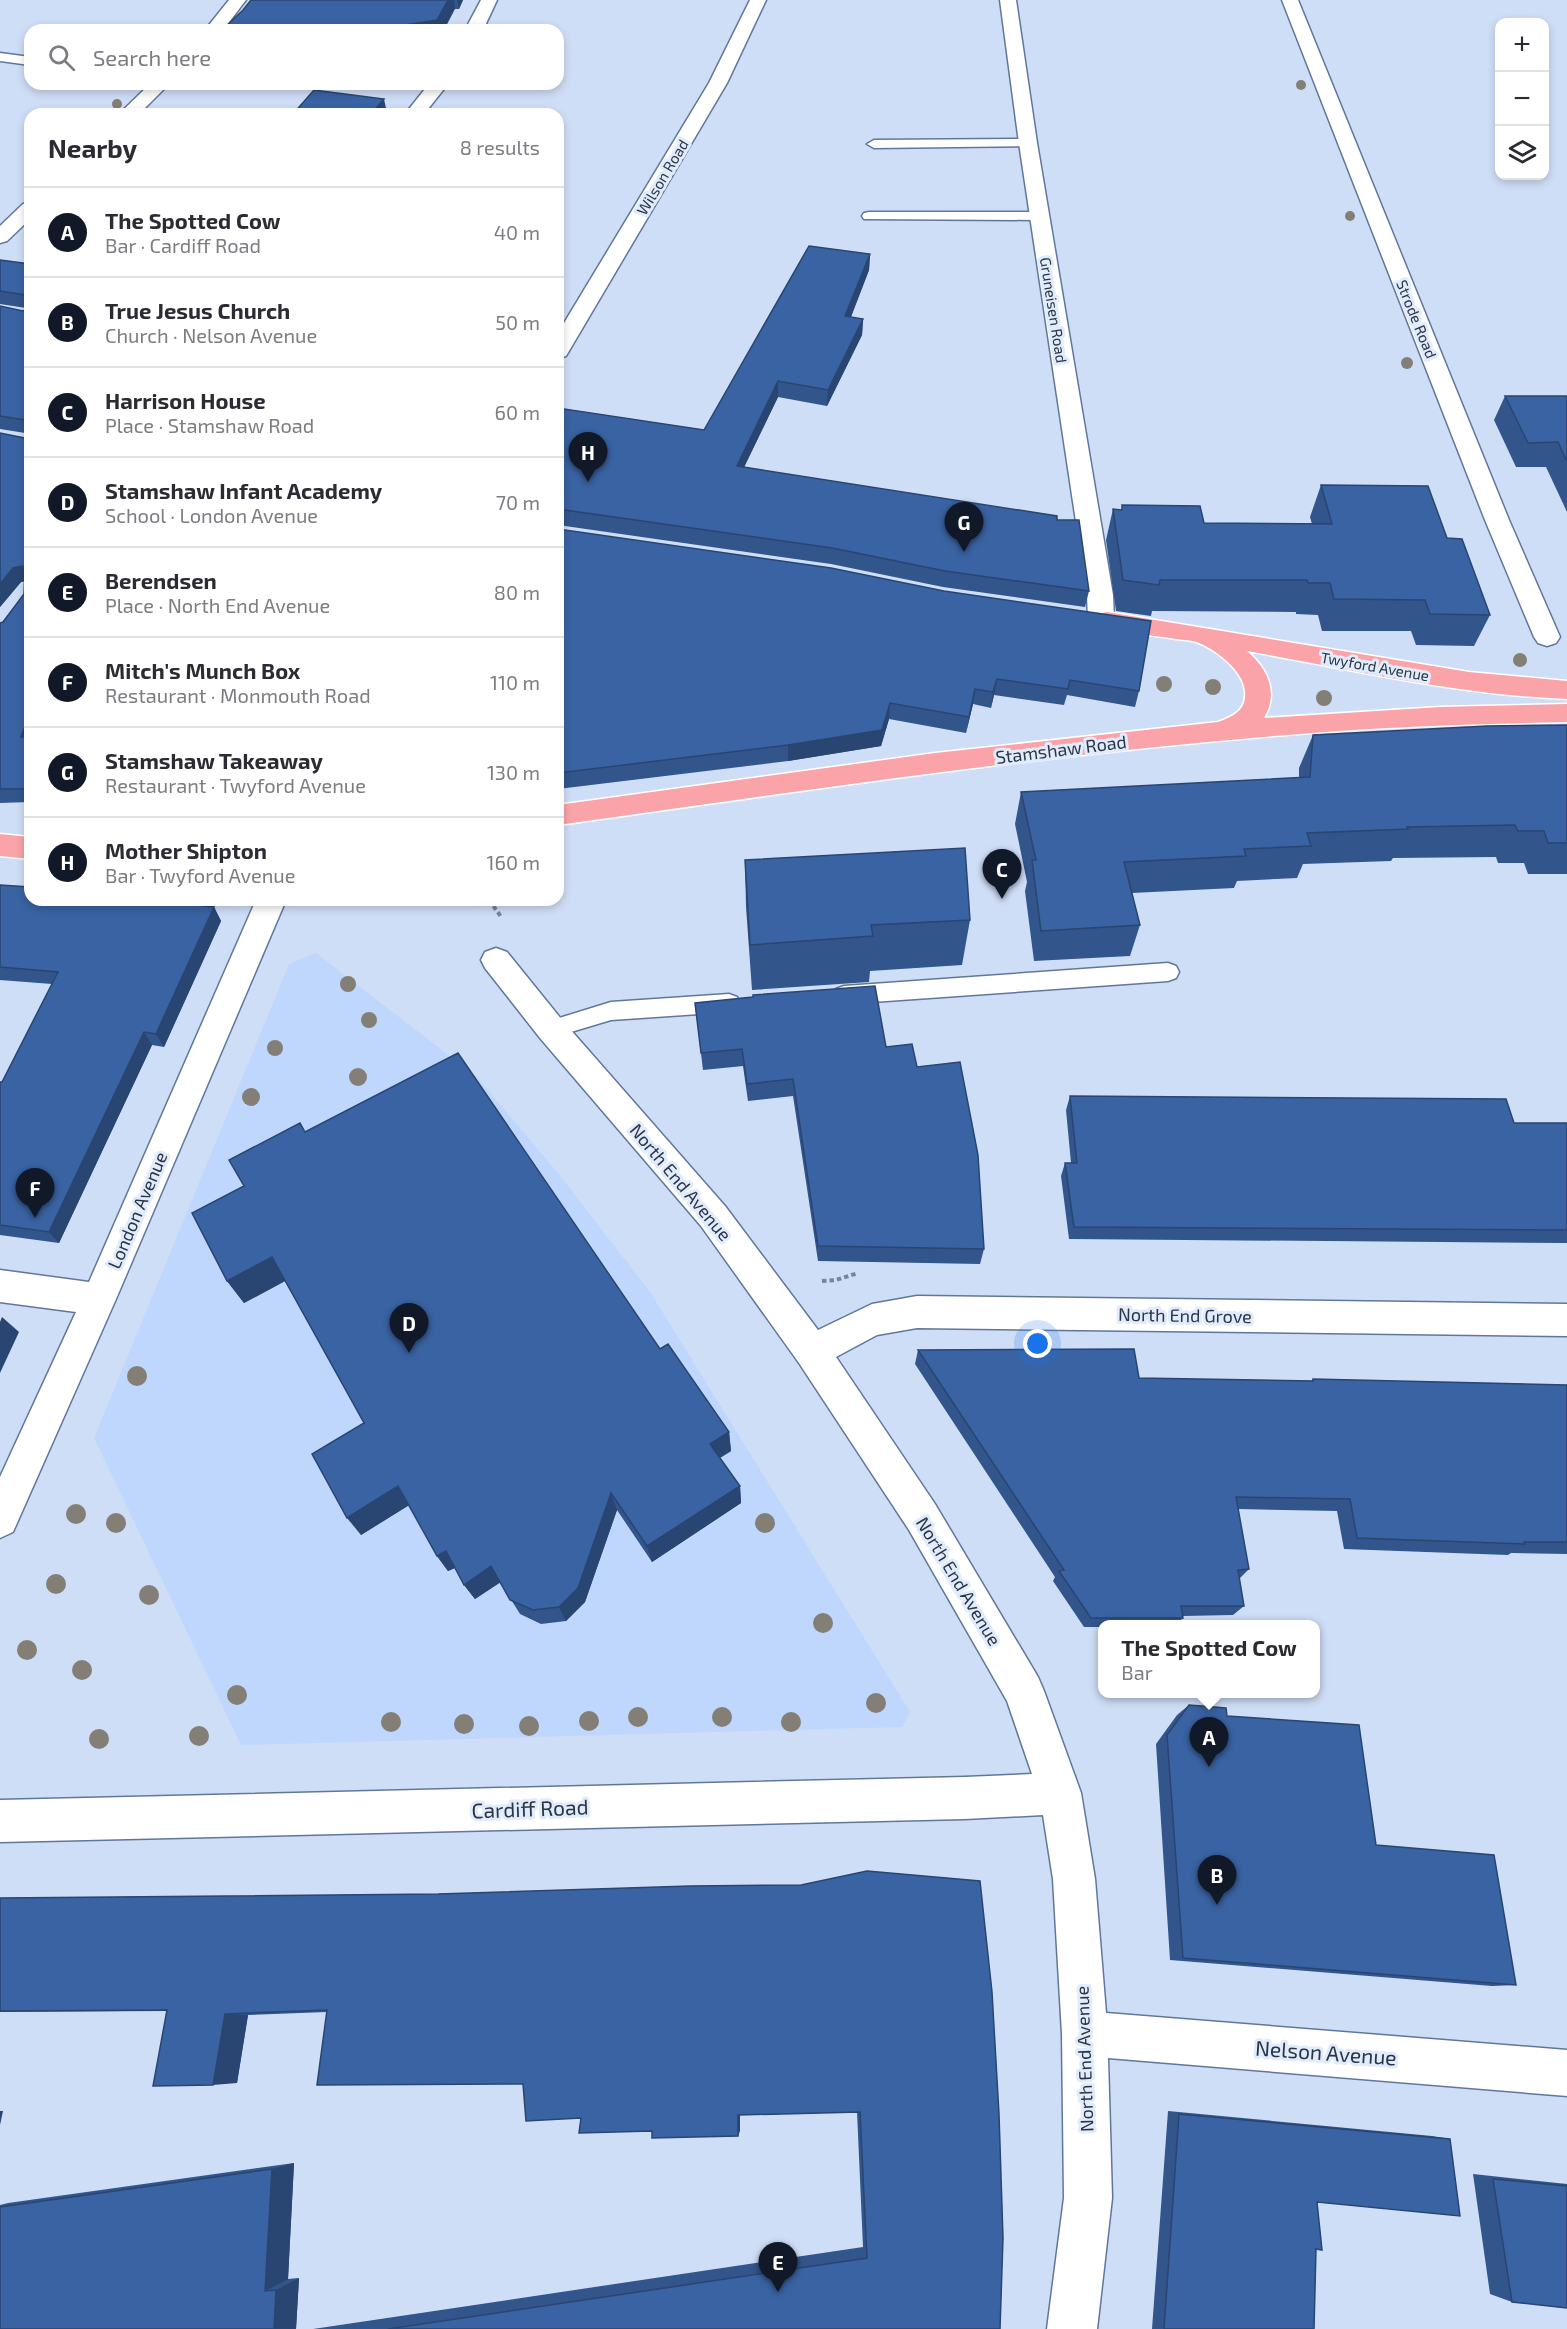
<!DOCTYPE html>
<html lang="en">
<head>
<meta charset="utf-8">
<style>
  :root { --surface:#fff; --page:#f7f7f7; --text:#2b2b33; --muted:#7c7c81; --line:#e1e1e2; --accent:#111827 }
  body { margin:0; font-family:"Exo 2",sans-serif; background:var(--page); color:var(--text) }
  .controls { position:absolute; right:18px; top:18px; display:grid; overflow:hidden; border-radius:12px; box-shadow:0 3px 9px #0003 }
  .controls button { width:54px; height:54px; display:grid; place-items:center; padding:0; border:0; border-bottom:2px solid var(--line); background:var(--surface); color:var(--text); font:30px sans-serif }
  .you { position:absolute; left:1038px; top:1344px; width:21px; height:21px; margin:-15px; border:4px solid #fff; border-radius:50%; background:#1a73e8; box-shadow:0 0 0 9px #1a73e833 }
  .badge { display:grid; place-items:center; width:39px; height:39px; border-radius:50%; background:var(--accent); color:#fff; font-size:20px; font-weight:700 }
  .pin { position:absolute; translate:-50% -50px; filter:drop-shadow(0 2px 3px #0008) }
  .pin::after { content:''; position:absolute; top:32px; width:21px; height:18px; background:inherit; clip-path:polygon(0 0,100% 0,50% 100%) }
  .popup { position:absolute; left:1098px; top:1620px; width:222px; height:78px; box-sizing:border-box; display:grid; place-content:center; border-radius:12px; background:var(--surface); filter:drop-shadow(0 2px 4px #0005); font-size:20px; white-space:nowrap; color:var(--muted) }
  .popup b { font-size:22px; color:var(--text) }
  .popup::after { content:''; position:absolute; left:50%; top:100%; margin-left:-12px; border:12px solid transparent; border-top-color:var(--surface) }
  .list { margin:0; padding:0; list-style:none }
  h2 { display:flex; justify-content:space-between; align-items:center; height:78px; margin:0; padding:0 24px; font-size:26px }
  h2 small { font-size:20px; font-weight:400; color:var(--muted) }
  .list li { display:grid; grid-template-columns:39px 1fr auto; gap:18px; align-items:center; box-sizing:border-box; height:90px; padding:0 24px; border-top:2px solid var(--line) }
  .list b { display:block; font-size:22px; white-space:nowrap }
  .list p { margin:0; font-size:20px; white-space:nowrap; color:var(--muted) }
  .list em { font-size:20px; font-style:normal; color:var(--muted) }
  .icon { flex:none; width:33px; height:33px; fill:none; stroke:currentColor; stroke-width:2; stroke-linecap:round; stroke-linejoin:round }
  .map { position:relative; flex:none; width:1567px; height:2329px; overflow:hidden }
  .search { position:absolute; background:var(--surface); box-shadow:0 3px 9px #0003; left:24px; top:24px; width:540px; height:66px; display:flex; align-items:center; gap:15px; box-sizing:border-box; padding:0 21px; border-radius:18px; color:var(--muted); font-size:22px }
  .panel { position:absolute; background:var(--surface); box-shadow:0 3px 9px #0003; left:24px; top:108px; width:540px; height:798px; border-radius:18px }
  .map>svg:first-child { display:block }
  .built { fill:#bfd7fd }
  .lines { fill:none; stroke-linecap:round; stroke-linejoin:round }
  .lane-casing { stroke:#60779c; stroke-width:3 }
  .street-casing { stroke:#60779c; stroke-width:3 }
  .primary-casing { stroke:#fff; stroke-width:3 }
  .path { stroke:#788498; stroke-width:4; stroke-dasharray:4.5 3; stroke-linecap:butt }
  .lane { fill:#fff; fill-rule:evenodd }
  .street { fill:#fff; fill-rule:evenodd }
  .primary { fill:#faa4a9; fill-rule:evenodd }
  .tree { fill:#837f77 }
  .wall { fill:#32558c }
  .shaded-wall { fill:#294572 }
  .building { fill:#3a63a3; stroke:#294572; stroke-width:1.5 }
  .labels { text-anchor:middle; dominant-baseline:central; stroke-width:6; stroke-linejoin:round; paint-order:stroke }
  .far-street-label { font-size:15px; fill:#2b3545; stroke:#e0ebfc }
  .street-label { font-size:18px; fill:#2b3545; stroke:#e0ebfc }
  .near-street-label { font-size:21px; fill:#2b3545; stroke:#e0ebfc }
</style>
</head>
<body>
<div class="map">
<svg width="1567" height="2329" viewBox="0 0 1567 2329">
  <rect width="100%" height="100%" fill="#cfdef7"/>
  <path class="built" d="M316,953l161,124 81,96 92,119 260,420 -8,15 -661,18 -147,-307 195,-474z"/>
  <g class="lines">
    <defs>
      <path id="lane" d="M0,53l30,4v8l-30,-4z
        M1028,139l5,1 2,3 -2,3 -159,2 -7,-4 7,-4z
        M869,212h171l7,4 -7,4 -176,-1 -2,-3 2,-3z
        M1168,963l8,3 3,6 -3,6 -8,3 -324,23 -8,-3 -3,-6 3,-6 8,-3z
        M729,994l8,3 3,6 -3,6 -8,3 -118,8 -60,18 -8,-3 -3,-6 3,-6 68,-21z"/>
      <path id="street" d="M229,0h17l-23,30h-18z
        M481,0h16l-14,30h-18z
        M750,0h16l-39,83 -158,268 -3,5 -8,2v-25l151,-250z
        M1000,0h16l21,143 76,452 1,24 -4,6 -9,2 -9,-2 -4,-6 -1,-24 -68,-452z
        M1282,0h16l211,520 51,117 -4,6 -9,3 -9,-3 -4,-6 -49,-117z
        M150,84h19l-30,30h-20z
        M429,84h19l-24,30h-19z
        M30,202v17l-23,22 -7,2v-17l23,-22z
        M256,900h30l-170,399 -103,233 -13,6v-61l76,-165 -76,-10v-32l89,12z
        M496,948l11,4 55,68 163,186 93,124 54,-26 45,-8 650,8v32l-650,-8 -40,7 -41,22 99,147 103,173 6,14 37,102 14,86 11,134 461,37v46l-459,-38 4,140 -15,131h-50l17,-131 -2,-164 -9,-155 -10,-64 -78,4 -965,23v-42l965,-23 67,-3 -25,-73 -98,-171 -110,-167 -98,-137 -161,-188 -55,-70 -4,-8 4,-8z"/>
      <path id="primary" d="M1107,612l362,60 98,9v18c-108,-4 -214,-29 -320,-48 21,18 32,42 17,67l176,-11 127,-3v18c-85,2 -170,4 -255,11 -252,19 -503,57 -754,92v-20l377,-52 283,-31c16,-6 29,-12 27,-31 -2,-21 -29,-41 -46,-48 -6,-3 -16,-3 -23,-4 -26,-4 -53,-6 -78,-13l-4,-6 4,-6z
        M0,834l30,3v22l-30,-3z"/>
    </defs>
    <use href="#lane" class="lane-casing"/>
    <use href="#street" class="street-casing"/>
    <use href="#primary" class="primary-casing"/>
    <path class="path" d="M489,900l13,18
      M822,1281l14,-1 22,-7"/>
    <use href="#lane" class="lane"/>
    <use href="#street" class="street"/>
    <use href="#primary" class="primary"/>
  </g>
  <g class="tree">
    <circle cx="1301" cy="85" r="5"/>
    <circle cx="117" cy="104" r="5"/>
    <circle cx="1350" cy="216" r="5"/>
    <circle cx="1407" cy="363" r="6"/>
    <circle cx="1520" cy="660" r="7"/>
    <circle cx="1164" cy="684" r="8"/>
    <circle cx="1213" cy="687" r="8"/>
    <circle cx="1324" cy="698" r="8"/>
    <circle cx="348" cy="984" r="8"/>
    <circle cx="369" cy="1020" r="8"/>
    <circle cx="275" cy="1048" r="8"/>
    <circle cx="358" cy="1077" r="9"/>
    <circle cx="251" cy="1097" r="9"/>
    <circle cx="137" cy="1376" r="10"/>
    <circle cx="76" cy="1514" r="10"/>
    <circle cx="116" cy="1523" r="10"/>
    <circle cx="765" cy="1523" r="10"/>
    <circle cx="56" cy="1584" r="10"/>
    <circle cx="149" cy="1595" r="10"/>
    <circle cx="823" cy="1623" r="10"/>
    <circle cx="27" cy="1650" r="10"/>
    <circle cx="82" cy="1670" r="10"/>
    <circle cx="237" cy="1695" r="10"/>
    <circle cx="876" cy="1703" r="10"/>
    <circle cx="638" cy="1717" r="10"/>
    <circle cx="722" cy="1717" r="10"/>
    <circle cx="589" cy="1721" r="10"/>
    <circle cx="391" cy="1722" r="10"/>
    <circle cx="791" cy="1722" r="10"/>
    <circle cx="464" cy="1724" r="10"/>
    <circle cx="529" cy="1726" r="10"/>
    <circle cx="199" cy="1736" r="10"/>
    <circle cx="99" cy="1739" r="10"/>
  </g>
  <path class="wall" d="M251,0h212l-4,9 -216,1z
    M870,254l-1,16 -18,47 12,2 -1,16 -35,71 -49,-9 -34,70 313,53 32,71 -4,16 -142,-20 -112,-23 -273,-39v-117l146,22z
    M0,260l30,4v538l-30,1v-180l3,-1 21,-28 1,-13 -4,1 -21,25v-174l25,5v-5l-25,-4v-123l23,5 3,-3 -26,-4z
    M1505,396h62v116l-21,-45h-30l-22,-47z
    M1321,485l126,53 43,77 -16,31 -58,-1 -5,-14h-89l-4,-16 -22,-1v-2l-144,-1 -1,5 -35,-5 -10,-71 7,-31 91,14 108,1 -2,-7z
    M558,529l581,162 -4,16 -68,-12 -3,10 -70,-10 -3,13 -18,-4 -7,29 -77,-14 -8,27 -93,15 -230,28z
    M1567,725v149h-39l-4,-11h-26l-2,-6 -103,1 -2,3 -88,3 -6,14 -60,3 -3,7 -102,5 8,32 -10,31 -96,5 -9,-70 2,-9 -12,-58 6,-32 278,-14v-10l14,-33z
    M745,860l225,60 -8,45 -92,6 -1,11 -117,8 -6,-83z
    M0,885l214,22 7,14 -57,126 -12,-2 -93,198 -59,-8v-153h2l50,-98 -52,-4z
    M695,1003l191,44 31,20 67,182 -4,15 -162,-3 -25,-165 -45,5 -5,-35 -40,4z
    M1070,1096l444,27h53v120l-498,-4 -8,-63 4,-13h6l-5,-53z
    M305,1132l355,217 69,83 2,19 -11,7 20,28 1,17 -89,59 -35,-52 -32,92 -19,19 -25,3 -21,-10 -20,-32 -25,17 -11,-14 -9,-17 -7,3 -11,-15 -28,-51 -48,30 3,-112 -79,-142 -41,22 -17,-22 17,-95z
    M918,1350l221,28 172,3 2,-2 254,6v169l-56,-1 -3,2 -164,-6 -7,-38 -99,-2 11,60 -10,10 5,27 -11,9 -50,1v2l-7,6h-74v3h-18l-31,-46 2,-4 -140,-213z
    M1189,1705l38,11 149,129 140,140 -24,1 -322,-26 -14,-216 21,-29z
    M801,1885l199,444h-687l550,-82 -6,-135 -117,3v16h-88l-71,-13 -58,-34 -196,-72 -79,3 -11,68 -70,-72 -167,1v-114l438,-4z
    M1168,2111l264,25 18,3 -133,63 -3,127h-162z
    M294,2163l-6,116 11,-1 -3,51h-296v-124l8,-2z
    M1473,2174l94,10v124l-55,-6 -22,-8z"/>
  <path class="shaded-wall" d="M448,0h6l1,9 -11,21h-71z
    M457,0h6l-4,9z
    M384,99l3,14 -1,1h-15z
    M870,254l-1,16 -24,62v-16z
    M863,319l-1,16 -35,71 1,-16z
    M778,381v16l-41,85v-16z
    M22,566l8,14 -9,2 -21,25v-23l13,-16z
    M997,679l-3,16 -3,13 2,-16z
    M975,689l-2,15 -7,29 3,-16z
    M890,703l-1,16 -8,27 -93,15v-16z
    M30,713v36l-9,-12z
    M214,907l7,14 -57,126 -8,-13z
    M144,1032l8,13 -93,198 -10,-11z
    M272,1257l15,23 -43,23 -17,-22z
    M2,1317l17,15 -19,41v-51z
    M729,1432l2,19 -18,11 -3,-18z
    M398,1486l13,18 -50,31 -14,-17z
    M740,1486l1,17 -89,59 -5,-16z
    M611,1493l6,17 -32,92 -19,19 -7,-14z
    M446,1551l11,16 -9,4 -11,-15z
    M491,1566l10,16 -26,17 -11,-14z
    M225,2014l23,1 -11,68 -24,2z
    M0,2111h3l-3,14z
    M740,2111v20l-2,5v-21z
    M294,2163l-6,116 -23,12 7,-122z
    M299,2278l-3,51h-22l2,-39z"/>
  <path class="building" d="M251,0h197l-11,20 -64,10h-151l21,-20z
    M314,90l70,9 -13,15h-78z
    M809,246l61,8 -25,62 18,3 -35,71 -50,-9 -41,85 320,50v4h22l10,71 -144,-20 -113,-23 -274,-39v-101l146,22z
    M0,260l30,4v449l-9,24h9v52h-30v-166l3,-1 21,-28 1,-26 -3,-2 -9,2 -13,16v-151l25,5v-18l-25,-4v-110l23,5 3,-2 -1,-14 -25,-4z
    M1505,396h62v66l-9,-20 -30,1z
    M1321,485l107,1 19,52 15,1 28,76 -60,-1 -5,-14 -91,-1 -4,-16h-22l-1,-3h-147l-1,5 -36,-5 -10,-71 9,1v-5l78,1 4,17 128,1z
    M558,529l273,39 113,23 207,30 -12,70 -69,-11 -2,9 -71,-10 -4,13 -18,-3 -6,28 -79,-14 -8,27 -94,15 -230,28z
    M1567,725v118h-19l-4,-12h-26l-3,-6 -108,2 1,2 -101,4 4,13 -67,3 2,7 -122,6 16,63 -99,6 -9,-71h4l-15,-68 289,-15 3,-42 174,-9z
    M965,848l5,72 -99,5 2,11 -123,9 -5,-85z
    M0,885l30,2v13h121l63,7 -58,127 -12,-2 -95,200 -49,-7v-143h2l56,-110 -58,-5z
    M875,986l11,61 26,-3 5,23 43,-5 18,93 6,94 -166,-3 -25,-167 -46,5 -5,-35 -41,4 -6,-50 58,-6v-2z
    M458,1053l202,296 8,-5 61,88 -19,12 30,42 -93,60 -36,-53 -33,95 -19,19 -26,3 -23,-10 -19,-34 -27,19 -18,-34 -9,5 -39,-70 -51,32 -35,-64 52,-31 -92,-166 -45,24 -35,-68 52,-27 -15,-26 71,-37 5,9z
    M1070,1096l436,3 8,24h53v107l-493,-3 -9,-64h12z
    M1134,1349l5,29 174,3v-2l254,6v157h-43l1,2 -168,-6 -7,-39 -114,-2 13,72 -11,1 6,36h-63l2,12h-92l-32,-47 5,-1 -146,-220z
    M1189,1705l37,3 1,8 132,9 17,120 118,10 22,130 -333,-27 -16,-223z
    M867,1871l113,10 12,111 7,122 4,124 -3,91h-612l479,-71 -7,-146 -122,3v21l-86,2v-7l-73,2 2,-15 -55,3 -3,-37 -206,1 10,-75 -102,4 -12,71 -60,1 14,-76 -167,1v-113l438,-4 252,-8 111,-1z
    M1179,2114l271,25 10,77 -143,-14 5,48 -6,-1 -2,80h-150z
    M272,2169l-7,122 11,-1 -2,39h-274v-122z
    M1493,2179l74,7v122l-55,-6z"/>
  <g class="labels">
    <g class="far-street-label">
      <text transform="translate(662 177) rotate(-59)">Wilson Road</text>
      <text transform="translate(1054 310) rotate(81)">Gruneisen Road</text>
      <text transform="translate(1417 319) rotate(68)">Strode Road</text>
      <text transform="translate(1375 666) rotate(10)">Twyford Avenue</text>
    </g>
    <g class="street-label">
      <text transform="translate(1061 749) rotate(-7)">Stamshaw Road</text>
      <text transform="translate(681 1182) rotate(50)">North End Avenue</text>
      <text transform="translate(137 1210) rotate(-67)">London Avenue</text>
      <text transform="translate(1185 1315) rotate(1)">North End Grove</text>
      <text transform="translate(959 1581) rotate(59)">North End Avenue</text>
      <text transform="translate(1084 2059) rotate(-92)">North End Avenue</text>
    </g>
    <g class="near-street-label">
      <text transform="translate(530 1808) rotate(-2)">Cardiff Road</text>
      <text transform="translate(1326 2052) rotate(4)">Nelson Avenue</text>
    </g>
  </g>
</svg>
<div class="controls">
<button>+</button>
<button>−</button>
<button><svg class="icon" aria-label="layers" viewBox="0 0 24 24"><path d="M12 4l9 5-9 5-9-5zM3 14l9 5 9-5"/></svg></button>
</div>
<div class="you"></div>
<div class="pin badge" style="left:1209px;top:1767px">A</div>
<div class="popup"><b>The Spotted Cow</b>Bar</div>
<div class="pin badge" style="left:1217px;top:1905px">B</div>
<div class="pin badge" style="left:1002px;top:899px">C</div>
<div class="pin badge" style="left:409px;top:1353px">D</div>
<div class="pin badge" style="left:778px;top:2292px">E</div>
<div class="pin badge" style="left:35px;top:1218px">F</div>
<div class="pin badge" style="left:964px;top:552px">G</div>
<div class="pin badge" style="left:588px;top:482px">H</div>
<div class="search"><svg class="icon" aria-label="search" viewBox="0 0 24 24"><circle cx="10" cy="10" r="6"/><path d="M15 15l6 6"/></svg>Search here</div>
<section class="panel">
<h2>Nearby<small>8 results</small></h2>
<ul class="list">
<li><span class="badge">A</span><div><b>The Spotted Cow</b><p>Bar · Cardiff Road</p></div><em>40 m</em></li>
<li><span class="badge">B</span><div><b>True Jesus Church</b><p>Church · Nelson Avenue</p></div><em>50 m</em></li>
<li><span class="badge">C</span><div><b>Harrison House</b><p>Place · Stamshaw Road</p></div><em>60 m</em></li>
<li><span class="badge">D</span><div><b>Stamshaw Infant Academy</b><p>School · London Avenue</p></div><em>70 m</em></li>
<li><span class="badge">E</span><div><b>Berendsen</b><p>Place · North End Avenue</p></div><em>80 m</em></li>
<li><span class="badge">F</span><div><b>Mitch's Munch Box</b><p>Restaurant · Monmouth Road</p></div><em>110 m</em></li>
<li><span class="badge">G</span><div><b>Stamshaw Takeaway</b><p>Restaurant · Twyford Avenue</p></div><em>130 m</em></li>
<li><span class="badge">H</span><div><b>Mother Shipton</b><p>Bar · Twyford Avenue</p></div><em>160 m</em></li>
</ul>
</section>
</div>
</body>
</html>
